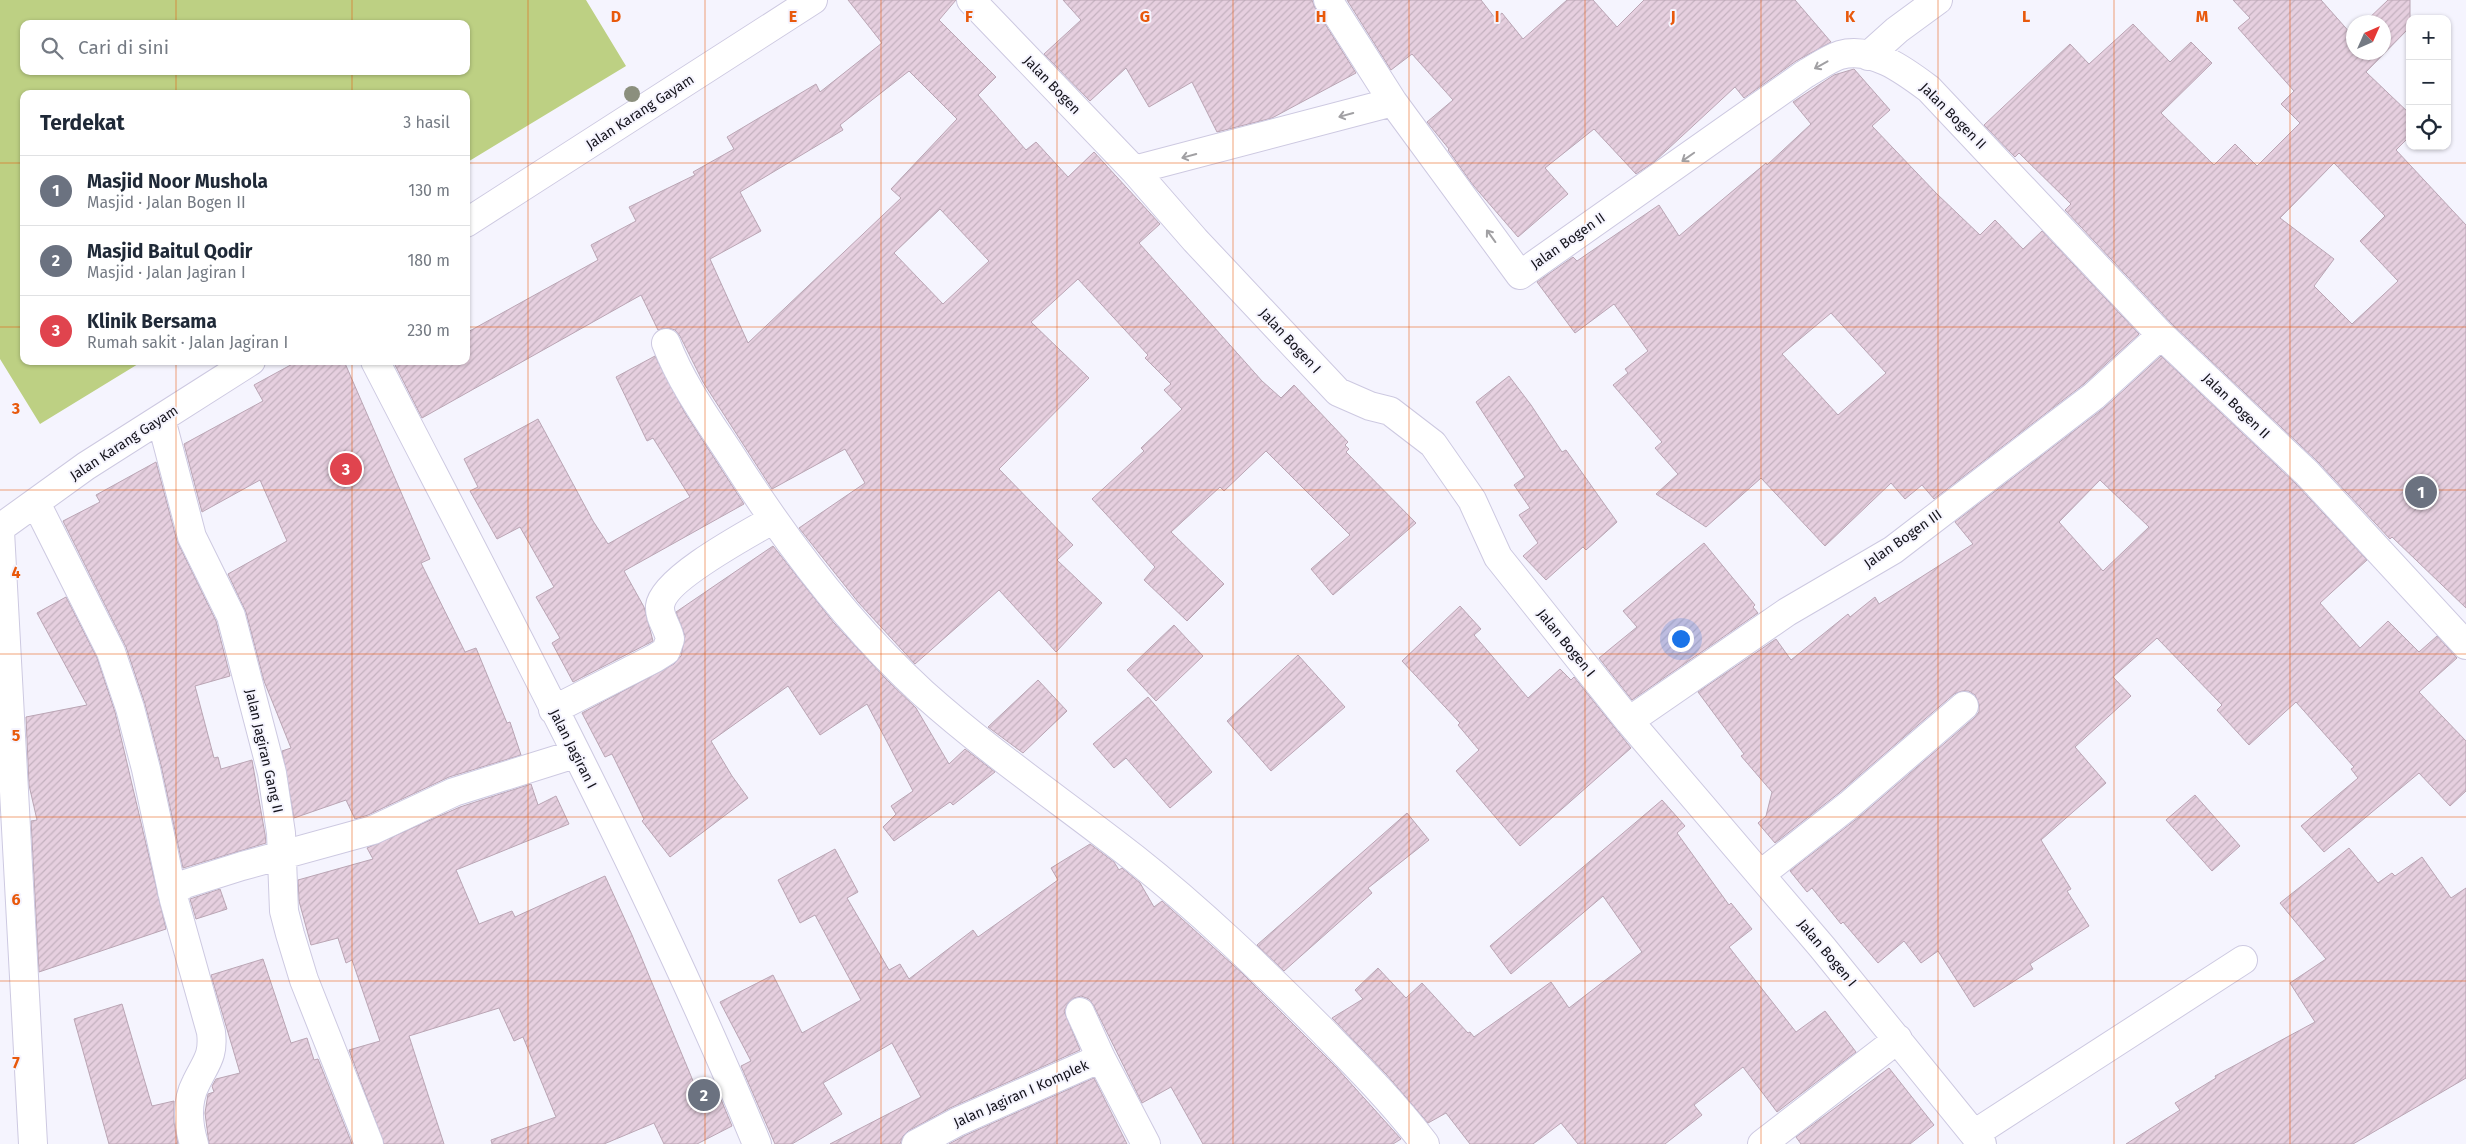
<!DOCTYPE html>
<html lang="id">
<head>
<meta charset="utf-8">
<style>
  :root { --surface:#fff; --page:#f6f6f7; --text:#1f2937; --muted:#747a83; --line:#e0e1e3; --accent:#7b7111 }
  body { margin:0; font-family:"Fira Sans",sans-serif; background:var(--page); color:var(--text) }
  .controls { position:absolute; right:15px; top:15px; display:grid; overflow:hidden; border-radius:10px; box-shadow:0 1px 4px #0004 }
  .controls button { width:45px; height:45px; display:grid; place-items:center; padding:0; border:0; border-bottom:1px solid var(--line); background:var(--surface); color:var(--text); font:25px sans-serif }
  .compass { position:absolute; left:2346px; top:15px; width:45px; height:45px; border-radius:50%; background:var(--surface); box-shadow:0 1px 4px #0004; rotate:45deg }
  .you { position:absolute; left:1680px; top:638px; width:18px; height:18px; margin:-12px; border:4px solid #fff; border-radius:50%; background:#1a73e8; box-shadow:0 0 0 8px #1a73e833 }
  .badge { display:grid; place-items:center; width:32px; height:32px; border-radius:50%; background:var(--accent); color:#fff; font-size:16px; font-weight:700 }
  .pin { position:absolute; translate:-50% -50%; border:2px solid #fff; box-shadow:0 1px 5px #0006 }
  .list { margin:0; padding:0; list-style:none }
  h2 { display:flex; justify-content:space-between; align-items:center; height:65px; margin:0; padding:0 20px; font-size:21px }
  h2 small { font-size:16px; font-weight:400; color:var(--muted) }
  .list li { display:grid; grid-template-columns:32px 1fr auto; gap:15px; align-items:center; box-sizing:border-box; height:70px; padding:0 20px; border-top:1px solid var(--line) }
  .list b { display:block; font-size:19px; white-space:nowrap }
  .list p { margin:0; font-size:16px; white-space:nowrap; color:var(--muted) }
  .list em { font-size:16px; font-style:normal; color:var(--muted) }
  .icon { flex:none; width:28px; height:28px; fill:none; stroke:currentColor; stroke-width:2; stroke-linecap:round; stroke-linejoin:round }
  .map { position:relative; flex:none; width:2466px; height:1144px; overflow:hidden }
  .search { position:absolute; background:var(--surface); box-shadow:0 1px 4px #0004; left:20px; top:20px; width:450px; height:55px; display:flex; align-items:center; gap:12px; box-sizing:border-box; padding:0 18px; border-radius:10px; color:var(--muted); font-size:19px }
  .panel { position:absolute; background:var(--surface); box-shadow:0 1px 4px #0004; left:20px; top:90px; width:450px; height:275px; border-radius:10px }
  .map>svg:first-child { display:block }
  .grass { fill:#bdd083; fill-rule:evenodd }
  .building { fill:url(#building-hatch); stroke:#baa5b4; fill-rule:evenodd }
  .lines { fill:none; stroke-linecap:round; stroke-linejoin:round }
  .minor-casing { stroke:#cdc9e1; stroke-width:30 }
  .minor { stroke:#fff; stroke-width:28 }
  .tree { fill:#8b8f7d }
  .oneway { stroke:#a1a0a3 }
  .grid { fill:none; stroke:#e8590c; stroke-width:1; stroke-opacity:0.55 }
  .labels { text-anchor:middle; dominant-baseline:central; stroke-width:4; stroke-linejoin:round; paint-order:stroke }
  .street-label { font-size:14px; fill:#13121a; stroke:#f5f4fe }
  .grid-label { font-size:16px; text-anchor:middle; font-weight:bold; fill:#e8590c; stroke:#f5f4fe; stroke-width:4; stroke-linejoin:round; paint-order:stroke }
</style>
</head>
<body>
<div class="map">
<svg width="2466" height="1144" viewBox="0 0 2466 1144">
  <defs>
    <pattern id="building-hatch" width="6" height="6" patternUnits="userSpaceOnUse" patternTransform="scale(1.25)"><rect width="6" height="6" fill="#e6cfdf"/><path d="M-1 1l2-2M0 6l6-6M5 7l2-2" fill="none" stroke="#c4b1bf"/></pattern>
  </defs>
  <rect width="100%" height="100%" fill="#f5f4fe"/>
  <path class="grass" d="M0,0h586l40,66 -160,97v-69h-442v267h119l-103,63 -40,-65zM24,24h442v47h-442z"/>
  <path class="building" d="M848,0h108l-17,20 57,57 -18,18 48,55 10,-8 32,35 26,-25 66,72 -21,19 123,138 19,17 13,-13 54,57 -3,3 4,4 -3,3 70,71 -83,72 -22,-26 39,-34 -84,-84 -42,40 -4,-4 -49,45 53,52 -37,37 -43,-41 11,-13 -63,-68 52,-48 -3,-3 41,-39 -18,-19 7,-6 -26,-26 3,-3 -70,-76 -47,43 58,56 -90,91 74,76 -16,15 45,43 -46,49 -57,-62 -84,74 -57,-62 -59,-74 66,-45 -20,-34 -73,40 -69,-107 -23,-46 -5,-6 -7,-2 -10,2 -17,-35 -219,123 -29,-57h73v-28l132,-73 -7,-15 45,-24 -7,-14 66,-32 -2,-3 41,-23 -7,-12 89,-53 4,8 62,-49zM909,71l48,48 -66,70 10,9 -153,145 -38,-84 51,-28 -21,-39 103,-62 -3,-5zM940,209l49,52 -46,43 -49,-51z
    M1063,0h249l3,8 41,65 -84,45 -55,14 -25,-50 -43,25 -23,-39 -36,33 -46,-47 37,-34z
    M1347,0h134l14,18 7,-5 21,26 44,-39h26l24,27 27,-27h151l36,42 -35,19 -52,37 -9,-11 -81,75 -18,12 -42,-45 -49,39 23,26 -50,43 -45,-52 -25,-35 1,-1 -22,-27 26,-22 -41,-46 -21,16z
    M2233,0h88l31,35 2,-2v19h30v-30h-19l23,-22h22v27l-44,45 44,42v22l-14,14 70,75v383l-74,-71 -2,2 -72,-77 -146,-138 -107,-114 6,-6 -52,-51 -4,4 -31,-32 86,-81 19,20 44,-40 37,38 21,-20 21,21 -51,50 53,52 21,-21 22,22 43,-43 -19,-19 13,-13 -56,-63 12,-10zM2334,163l51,53 -25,25 38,40 -46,43 -38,-38 20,-27 -54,-41z
    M1854,69l36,41 -18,16 65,68 43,41 15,-15 28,29 19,-18 97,103 -55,50 -150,115 -12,-14 -17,14 -14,-16 -66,63 -64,-68 -55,49 -50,-33 22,-20 -23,-26 7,-6 -49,-57 15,-12 -3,-4 23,-18 -34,-47 -39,29 -38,-51 36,-25 4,4 82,-56 20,31 87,-73 1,2 44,-41 -18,-22 41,-27zM1831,313l55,60 -48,42 -56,-61z
    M655,356l30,57 59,91 -120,67 20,36 9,34 -80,41 -21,-39 8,-5 -24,-41 18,-10 -34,-60 -23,12 -27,-48 8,-4 -14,-28 74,-40 55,102 15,23 82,-47 -37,-59 -6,3 -31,-64z
    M2161,356l135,128 71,76 -47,43 40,45 28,-27 31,31 18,-16 20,22 -38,34 47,49v50l-16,15 -31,-33 -95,79 -23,-26 57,-48 -7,-9 3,-2 -58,-65 -47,43 -32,-35 5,-5 -65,-67 -44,39 18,19 -56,51 31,36 -65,57 30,49 -4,2 22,35 -59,38 3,5 -59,38 -36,-56 -17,12 -17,-22 -26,22 -35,-41 -2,2 -29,-36 -5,4 -17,-21 69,-54 115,-99 5,-6v-8l-4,-9 -6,-4h-7l-8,3 -115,99 -64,50 -17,-20 8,-7 6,-24 -31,-36 3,-2 -46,-62 78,-53 15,21 57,-46 2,3 25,-20 4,7 94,-60 -18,-22 149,-114zM2100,480l49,47 -46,44 -44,-49z
    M298,361h46l86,198 -9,4 44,89 11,-4 31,75 3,-1 11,33 -72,22 -81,38 -13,4 -9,-19 -52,18 -12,-67 9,-3 -27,-67 -18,-69 -18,-38 59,-33 -27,-61 -58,32 -18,-68 79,-43 -9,-16z
    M1509,376l22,29 31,47 4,-2 51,72 -31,28 -3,-3 -37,33 -23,-24 15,-13 -19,-28 11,-7 -16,-23 11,-8 -49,-75z
    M156,462l21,79 39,80 14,55 -35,10 19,72 4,-1 3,12 31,-9 13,74 1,9 -83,25 -22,-103 -16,-61 -19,-57 -63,-126 37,-19 -4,-7z
    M1704,543l51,62 -2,2 5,6 -126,87 -33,-42 38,-31 -14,-16z
    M773,546l61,77 51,55 31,30 33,56 16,-15 30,23 -42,33 -3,-3 -56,39 -11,-14 13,-13 -5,-8 22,-15 -46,-87 -47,31 -32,-49 -77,55 21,35 16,22 -78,59 -28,-36 2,-2 -32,-65 -7,3 -23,-44 92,-49 7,-8 4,-20 -9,-24z
    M66,597l31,61 18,54 51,217 -127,43 -8,-151 6,-1 -8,-35 -3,-68 61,-12 -50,-92z
    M1460,606l21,23 -7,6 54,63 32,-29 11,11 3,-3 57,71 -111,98 -64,-75 23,-21 -21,-25 2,-2 -58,-62z
    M1174,625l29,31 -47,45 -29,-31z
    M1298,655l47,52 -74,64 -44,-50z
    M1038,680l29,31 -44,42 -35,-26z
    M1148,697l64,75 -42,36 -44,-50 -12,10 -21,-24z
    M531,784l7,21 18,-9 13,28 -113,46 23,54 33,-13 3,6 90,-41 27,59 64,153 17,-8 19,46 -35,18h-33l-10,-21 -50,21h-112l-1,-4 65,-23 -33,-80 -9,4 -15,-33 -90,28 35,108h-60l-35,-94 31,-9 -28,-81 -6,3 -8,-25 -27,7 -12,-44 -1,-21 75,-21 -6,-11 93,-41z
    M2195,795l45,51 -28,25 -46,-51z
    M1662,800l23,26 -8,7 52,72 2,-2 21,26 -23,18 67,85 29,-21 31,41 -79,60 -34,-45 -49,38 8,10 -37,29h-87l-17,-21 -28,21h-63l-24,-31 -18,10 -42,-49 -54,-56 31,-19 -8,-9 23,-22 28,30 16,-15 46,50 2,-1 4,5 77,-55 18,26 73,-56 -39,-56 -92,78 -21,-28z
    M1407,813l22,27 -61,48 4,5 -88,78 -27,-26z
    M1090,844l24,18 5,8 3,-2 18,15 14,24 8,-6 80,72 94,94 65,72 -8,5h-190l-32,-57 -29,16 -48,-97 -5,-7 -8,-3 -7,2 -6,5 -4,8 16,39 -130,58 -42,23 -5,5 -3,8h-70l91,-47 -29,-54 -69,40 19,31 -50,30h-17l-34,-78 10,-5 -31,-59 53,-27 29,58 59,-33 -46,-85 -15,8 -22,-43 57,-31 23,43 -11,6 42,72 11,-6 9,15 64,-49 5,7 80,-57 -7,-12z
    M2349,848l29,35 14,-10 3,3 27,-19 29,41 15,-10v190l-113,66h-227l54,-34 -5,-7 41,-25 -1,-2 100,-54 -25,-39 36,-24 -46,-56z
    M220,889l7,20 -31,10 -6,-20z
    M263,959l28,84 16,-5 7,22 4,-1 34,85h-143l-4,-31 3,-19 6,-2 -2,-6 4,-7 24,-6 -29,-98z
    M122,1004l30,102 22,-5v21l4,22h-69l-35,-125z
    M1889,1068l45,57 -24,19h-109l-5,-7z
    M1094,1078l33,66h-178l15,-8z"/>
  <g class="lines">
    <defs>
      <path id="minor" d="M971,0l163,170 61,70 143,152 32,14 20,5 43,33 39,56 26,57 131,164 193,226 160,197
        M1328,0l65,102 127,173 285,-201c11,-6 23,-15 35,-19 32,-9 65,16 89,34l232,246 146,138 159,172
        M1868,56l29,-26 41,-30
        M1134,170l259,-68
        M466,223l347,-223
        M666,343c17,44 45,81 70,120 53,83 114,163 187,230 67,60 141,110 211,165 66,52 127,111 186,170 37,38 73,74 105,116
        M375,361c133,258 271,515 382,783
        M161,419l31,118 39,79 41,157 9,60 3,78 6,23 14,46 65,164
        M36,503l75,149 19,56 16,61 28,131 37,132c3,24 -5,30 -15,51 -10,19 -8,41 -2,61
        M0,528l86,-62 165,-105
        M0,531l33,613
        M553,710l102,-52 11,-7 4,-12c-2,-12 -11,-21 -10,-33 3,-27 88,-72 112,-86
        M1629,721l158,-109 106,-62 201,-154 67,-61
        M1761,874l88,-69 115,-99
        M172,892l13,-8 57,-18 131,-36 81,-38 121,-38
        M1080,1012l21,46 45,86
        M1974,1134l269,-174
        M916,1144l41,-22 144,-64
        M1762,1144l136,-105"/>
    </defs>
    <use href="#minor" class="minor-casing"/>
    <use href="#minor" class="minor"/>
  </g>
  <circle class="tree" cx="632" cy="94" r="8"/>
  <defs><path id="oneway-shaft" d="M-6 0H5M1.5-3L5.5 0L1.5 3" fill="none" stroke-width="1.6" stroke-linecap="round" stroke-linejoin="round" transform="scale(1.25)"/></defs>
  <g class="oneway">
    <use href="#oneway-shaft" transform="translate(1821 65) rotate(151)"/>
    <use href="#oneway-shaft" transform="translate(1346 115) rotate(165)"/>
    <use href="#oneway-shaft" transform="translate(1189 156) rotate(165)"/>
    <use href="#oneway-shaft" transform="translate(1688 157) rotate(145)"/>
    <use href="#oneway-shaft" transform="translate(1491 236) rotate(-126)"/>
  </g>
  <path class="grid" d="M176,0v24M352,0v24M528,0v1144M705,0v1144M881,0v1144M1057,0v1144M1233,0v1144M1409,0v1144M1585,0v1144M1761,0v1144M1938,0v1144M2114,0v1144M2290,0v1144M176,71v23M352,71v23M0,163h24M466,163h2000M0,327h24M466,327h2000M176,361v783M352,361v783M0,490h2466M0,654h2466M0,817h2466M0,981h2466"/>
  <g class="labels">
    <g class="street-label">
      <text transform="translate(1052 85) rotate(46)">Jalan Bogen</text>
      <text transform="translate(640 112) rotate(-33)">Jalan Karang Gayam</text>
      <text transform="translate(1953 116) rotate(45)">Jalan Bogen II</text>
      <text transform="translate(1568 241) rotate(-35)">Jalan Bogen II</text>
      <text transform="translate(1290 341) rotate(47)">Jalan Bogen I</text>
      <text transform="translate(2236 406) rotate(44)">Jalan Bogen II</text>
      <text transform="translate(124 443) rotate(-33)">Jalan Karang Gayam</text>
      <text transform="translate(1903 539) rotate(-35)">Jalan Bogen III</text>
      <text transform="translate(1566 643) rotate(51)">Jalan Bogen I</text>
      <text transform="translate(573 749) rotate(63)">Jalan Jagiran I</text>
      <text transform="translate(264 751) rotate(77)">Jalan Jagiran Gang II</text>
      <text transform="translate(1827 953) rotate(50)">Jalan Bogen I</text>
      <text transform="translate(1021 1094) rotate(-24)">Jalan Jagiran I Komplek</text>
    </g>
  </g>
  <g class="grid-label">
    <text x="616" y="22">D</text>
    <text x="793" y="22">E</text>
    <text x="969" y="22">F</text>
    <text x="1145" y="22">G</text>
    <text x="1321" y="22">H</text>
    <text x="1497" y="22">I</text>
    <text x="1673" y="22">J</text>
    <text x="1850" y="22">K</text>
    <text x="2026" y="22">L</text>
    <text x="2202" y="22">M</text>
    <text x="16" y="414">3</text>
    <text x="16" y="578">4</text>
    <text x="16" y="741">5</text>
    <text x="16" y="905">6</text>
    <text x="16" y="1068">7</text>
  </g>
</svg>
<div class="controls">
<button>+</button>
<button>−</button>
<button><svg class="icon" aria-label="locate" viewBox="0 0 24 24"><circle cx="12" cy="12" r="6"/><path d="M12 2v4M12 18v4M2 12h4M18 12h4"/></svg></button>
</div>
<svg class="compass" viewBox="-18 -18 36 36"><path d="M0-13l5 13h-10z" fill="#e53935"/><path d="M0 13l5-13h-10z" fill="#747a83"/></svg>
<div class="you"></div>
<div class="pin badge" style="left:2421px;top:492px;background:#6b7280">1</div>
<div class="pin badge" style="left:704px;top:1095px;background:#6b7280">2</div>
<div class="pin badge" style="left:346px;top:469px;background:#e0444e">3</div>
<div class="search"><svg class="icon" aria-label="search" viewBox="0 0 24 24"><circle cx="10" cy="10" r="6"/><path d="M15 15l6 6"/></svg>Cari di sini</div>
<section class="panel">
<h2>Terdekat<small>3 hasil</small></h2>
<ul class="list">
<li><span class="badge" style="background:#6b7280">1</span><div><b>Masjid Noor Mushola</b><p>Masjid · Jalan Bogen II</p></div><em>130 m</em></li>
<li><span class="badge" style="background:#6b7280">2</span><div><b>Masjid Baitul Qodir</b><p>Masjid · Jalan Jagiran I</p></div><em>180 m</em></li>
<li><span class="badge" style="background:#e0444e">3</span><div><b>Klinik Bersama</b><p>Rumah sakit · Jalan Jagiran I</p></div><em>230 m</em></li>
</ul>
</section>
</div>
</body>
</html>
